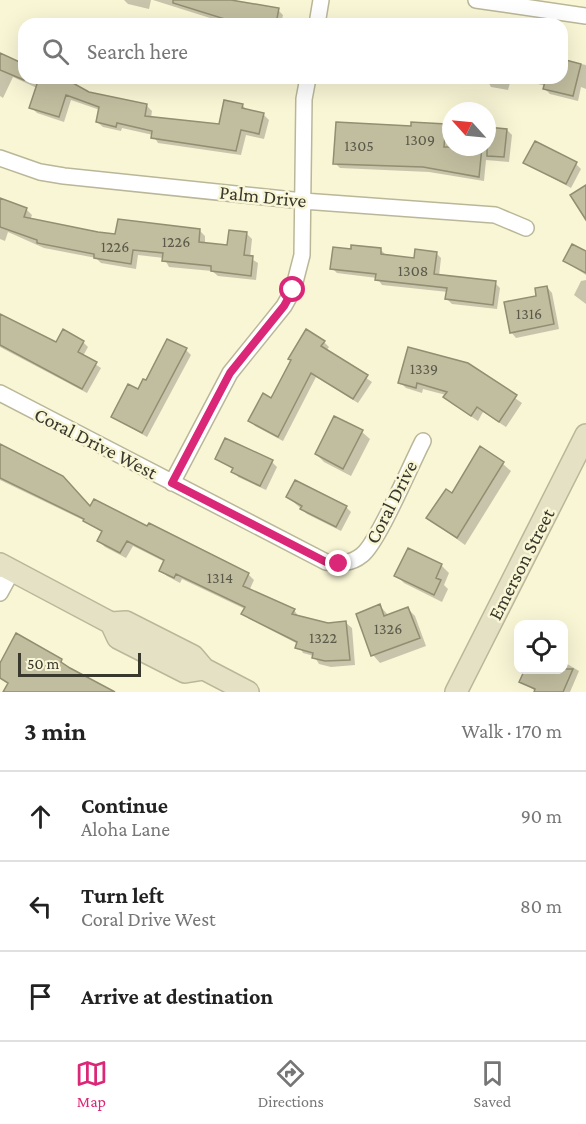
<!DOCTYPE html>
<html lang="en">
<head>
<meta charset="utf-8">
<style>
  :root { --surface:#fff; --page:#f2f2f2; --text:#222; --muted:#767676; --line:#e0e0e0; --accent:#db2777 }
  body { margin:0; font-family:"Crimson Pro",serif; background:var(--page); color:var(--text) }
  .controls { position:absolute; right:18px; bottom:18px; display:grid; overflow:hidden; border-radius:12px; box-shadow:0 6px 24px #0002 }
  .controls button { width:54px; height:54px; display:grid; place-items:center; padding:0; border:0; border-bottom:2px solid var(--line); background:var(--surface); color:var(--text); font:30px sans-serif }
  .compass { position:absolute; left:442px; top:102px; width:54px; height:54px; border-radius:50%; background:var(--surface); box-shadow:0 6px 24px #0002; rotate:297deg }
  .scale { position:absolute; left:18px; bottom:15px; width:123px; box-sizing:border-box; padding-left:6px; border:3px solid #39382c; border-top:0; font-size:16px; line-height:21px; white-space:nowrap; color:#39382c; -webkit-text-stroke:4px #f9f6d6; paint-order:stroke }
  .stop { position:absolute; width:18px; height:18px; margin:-14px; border:4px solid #db2777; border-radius:50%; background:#fff }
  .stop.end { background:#db2777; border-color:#fff; box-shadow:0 2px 6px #0008 }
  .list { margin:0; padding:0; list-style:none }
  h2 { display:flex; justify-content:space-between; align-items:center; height:78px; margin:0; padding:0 24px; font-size:26px }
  h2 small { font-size:20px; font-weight:400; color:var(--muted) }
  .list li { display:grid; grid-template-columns:39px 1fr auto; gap:18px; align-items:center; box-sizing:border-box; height:90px; padding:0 24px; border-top:2px solid var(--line) }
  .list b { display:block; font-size:22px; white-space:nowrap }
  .list p { margin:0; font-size:20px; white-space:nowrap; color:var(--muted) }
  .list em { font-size:20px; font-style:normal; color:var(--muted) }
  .icon { flex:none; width:33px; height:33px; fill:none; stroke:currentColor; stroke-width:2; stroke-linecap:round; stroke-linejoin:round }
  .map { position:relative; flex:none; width:586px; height:692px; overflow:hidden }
  .search { position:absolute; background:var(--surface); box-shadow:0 6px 24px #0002; left:18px; right:18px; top:18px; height:66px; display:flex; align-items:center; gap:15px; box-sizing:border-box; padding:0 21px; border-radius:18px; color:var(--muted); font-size:22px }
  .sheet { height:348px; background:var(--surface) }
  nav { display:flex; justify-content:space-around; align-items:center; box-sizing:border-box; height:84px; border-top:2px solid var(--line); background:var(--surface); font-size:16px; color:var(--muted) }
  nav a { display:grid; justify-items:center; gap:3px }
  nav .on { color:var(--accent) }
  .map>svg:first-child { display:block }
  .shadow { fill:#0003 }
  .building { fill:#c1bd9f; stroke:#918e71; stroke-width:1.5 }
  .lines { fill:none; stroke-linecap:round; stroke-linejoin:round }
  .street-casing { stroke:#bab799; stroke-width:18 }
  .secondary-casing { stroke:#bab799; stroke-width:24 }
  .street { stroke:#fff; stroke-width:15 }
  .secondary { stroke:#e5e1c5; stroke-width:21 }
  .route { stroke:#db2777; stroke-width:8 }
  .labels { text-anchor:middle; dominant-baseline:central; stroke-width:5; stroke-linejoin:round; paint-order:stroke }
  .number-label { font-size:16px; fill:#5b5949 }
  .street-label { font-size:20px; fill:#39382c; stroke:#f9f6d6 }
</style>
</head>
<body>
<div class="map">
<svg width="586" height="692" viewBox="0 0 586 692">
  <rect width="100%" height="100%" fill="#f9f6d6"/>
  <path class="shadow" d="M124,0h27l-2,9 -21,-5z
    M153,0h70l55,10 5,5 -2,9h-52z
    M0,54l24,12v12h35l29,15 59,13 5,5 -1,7 69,7 22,-20 6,6 15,3 6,6 -5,19 -18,-4 -5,20 -83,-12 -5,-8 -31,-7 -1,3 -18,-4 -6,-5 3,-12 -29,-10 -7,22 -27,-9 -6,-6 6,-19 -24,-11 -10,21 -3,-2z
    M562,60l24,5v24l-5,-2 -3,14 -28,-7 -5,-5 1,-3 -28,-7 -1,5 -7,-1 -2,7 -17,-3 -4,-7 -7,-2h82z
    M413,123l38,3v21h36v-18l20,1 5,5 -3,27 -23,-2 -2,21 -55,-9 -89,-4 -5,-5 78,-35z
    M525,163l51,1 5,5 -10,19z
    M0,200l26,9 6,6 -2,5 86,15 84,-4 5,5v8l23,3 18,-14 6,6 -2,19 8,5 -2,17 -38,-4 -6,-5 -43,-4 -5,-9 -26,-3 -2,14 -35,-6 -5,-5 -52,-10 -36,-16 -3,9 -5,-2z
    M352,250h29l5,5 30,5 20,-7 5,5 -2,18 56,7 5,5 -3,21 -45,-5 -5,-5 1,-7 -66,-7 -5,-7 -40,-5 -5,-5z
    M586,253v22l-22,-14z
    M586,280v24l-12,-9 7,-14z
    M547,287l5,6 7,36 -43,9 -5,-6z
    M0,315l56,29 27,-2 5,5 -5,9 18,12 -14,25 -87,-46z
    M324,342l5,5 -3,4 46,31 -14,21 -42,-26 -33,64 -28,-15 -5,-5z
    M186,350l5,5 -44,82 -34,-20 34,-35z
    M468,365l54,38 -16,24 -23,-15 -5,9 -27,-18 -5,-8 -23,-6 -1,4 -16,-5 -6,-6z
    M362,432l8,7 -19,37 -27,-14 -8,-8z
    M0,445l91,63 56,20 2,-3 99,49 6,6 -5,11 45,19 5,7 29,7 18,-1 6,5 3,37 -24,2 -12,-3 -5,-8 -11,-3 -5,-9 -49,-25 -6,-5 2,-5 -63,-30 -2,4 -13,-7 -6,-5 4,-9 -32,-16 -7,12 -21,-11 -6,-6 4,-8 -18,-12 -85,-41z
    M217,459l55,3 5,5 -11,23 -28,-13 -4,-7z
    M503,464l8,7 -46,74 -37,-27z
    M288,497l58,10 5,5 -10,19 -34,-17z
    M408,550l34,16 7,7 -5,12 4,4 -6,13 -38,-19 -8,-8z
    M380,606l9,10 18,-8 8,8 11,30 -46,17 -7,-8z
    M564,638l4,5 -4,11z
    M564,662l15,9 -9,21h-33l-16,-11 43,-11z"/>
  <path class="building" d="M173,0h58l48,8 -3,16h-49l1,-4 -55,-17z
    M0,53l24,11v16l-24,-10z
    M562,59l19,5 -8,32 -30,-7 3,-11h16z
    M39,78h25l25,14 58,12 -2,12 74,8 5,-24 19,4 -1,4 22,5 -5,21 -18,-4 -5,21 -85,-13 1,-7 -35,-8 -1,4 -20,-5 3,-15 -33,-12 -7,22 -30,-9z
    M336,122l75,4v-4l35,2 -2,23h38l-3,30 -56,-10 -90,-3z
    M487,127l20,2 -3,28 -17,-1z
    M535,141l42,21 -11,22 -43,-21z
    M586,185v35l-16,-25z
    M0,198l27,10 -3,9 74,15 17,2 3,-15 82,10 -1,13 28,3 2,-15 18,2 -3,23 9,1 -2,20 -40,-5v-5l-49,-5 1,-8 -30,-3 -2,14 -37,-6v-4l-57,-11v-3l-37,-13z
    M572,244l14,7v22l-23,-12z
    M351,245l30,3v6l33,4 1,-9 22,3 -3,22 62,7 -3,24 -48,-6 2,-11 -72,-8 1,-6 -46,-5 3,-22 18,2z
    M547,286l7,38 -44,9 -6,-31 32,-6 -1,-8z
    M0,314l56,28 7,-13 21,12 -6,11 19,10 -15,27 -82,-44z
    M306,329l19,12 -4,5 47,29 -15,24 -42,-26 -33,64 -30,-16 15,-28 8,5 20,-38 -3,-1z
    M167,339l20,9 -45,85 -31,-16 17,-33 10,5 5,-10 3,1z
    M408,347l60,16 49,32 -18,27 -22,-15 -6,9 -28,-19 4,-5 -30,-9 -1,5 -18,-5z
    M334,416l29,14 -20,39 -28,-15z
    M225,438l48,22 -13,26 -29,-14 2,-4 -18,-9z
    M0,444l63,32 27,30 4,-7 53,27 2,-3 100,50 -6,13 52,23 -3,5 36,9 18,-2 4,39 -25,1 -13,-3 1,-5 -18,-5 2,-6 -56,-28 4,-7 -69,-33 -2,4 -15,-7 5,-11 -37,-19 -7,12 -23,-12 5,-10 -19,-10 1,-2 -84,-41z
    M480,446l24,16 -47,76 -31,-20 20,-29 6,4z
    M295,480l52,26 -11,21 -36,-18 2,-3 -16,-9z
    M408,548l34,16 -6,14 5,2 -7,15 -40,-19z
    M380,604l4,12 24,-9 12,31 -49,18 -15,-42z
    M16,633l46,26 -1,3 9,6 45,24h-112l5,-9 -8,-5v-15z
    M525,669h48l-10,23h-29l1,-3 -16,-7z"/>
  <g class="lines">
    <defs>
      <path id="street" d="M476,0l110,16
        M317,24l4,-24
        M0,158l40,14 24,4 239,25 192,14 31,13
        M0,393l326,169c13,2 25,2 36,-7 16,-12 49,-91 61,-114
        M172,483l58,-110 54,-67 9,-16 9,-35 2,-156 4,-21
        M0,593l12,-22"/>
      <path id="secondary" d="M0,564l111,59 15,-1 67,34 11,13 44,23
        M111,623l7,15 67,34 19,-3
        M456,692l130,-257"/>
    </defs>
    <use href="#street" class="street-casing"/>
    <use href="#secondary" class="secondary-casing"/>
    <use href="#street" class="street"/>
    <use href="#secondary" class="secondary"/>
  </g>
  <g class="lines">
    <path class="route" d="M293,290l-9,16 -54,67 -58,110 154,79 13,2"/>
  </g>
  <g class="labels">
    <g class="number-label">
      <text x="420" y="139">1309</text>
      <text x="359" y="145">1305</text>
      <text x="176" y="241">1226</text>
      <text x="115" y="246">1226</text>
      <text x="413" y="270">1308</text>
      <text x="529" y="313">1316</text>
      <text x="424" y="368">1339</text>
      <text x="220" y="577">1314</text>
      <text x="388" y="628">1326</text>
      <text x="323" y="637">1322</text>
    </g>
    <g class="street-label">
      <text transform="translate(263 196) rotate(6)">Palm Drive</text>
      <text transform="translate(96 443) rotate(27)">Coral Drive West</text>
      <text transform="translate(391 502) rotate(-63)">Coral Drive</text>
      <text transform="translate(521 564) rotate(-63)">Emerson Street</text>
    </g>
  </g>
</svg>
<div class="controls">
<button><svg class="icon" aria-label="locate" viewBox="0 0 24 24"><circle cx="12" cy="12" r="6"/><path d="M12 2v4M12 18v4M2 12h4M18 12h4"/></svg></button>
</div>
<svg class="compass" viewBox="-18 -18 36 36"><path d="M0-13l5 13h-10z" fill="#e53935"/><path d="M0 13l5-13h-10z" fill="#767676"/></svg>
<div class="scale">50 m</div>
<div class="stop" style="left:293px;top:290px"></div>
<div class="stop end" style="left:339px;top:564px"></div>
<div class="search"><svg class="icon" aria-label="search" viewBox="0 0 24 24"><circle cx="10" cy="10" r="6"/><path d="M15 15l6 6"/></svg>Search here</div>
</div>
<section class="sheet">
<h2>3 min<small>Walk · 170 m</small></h2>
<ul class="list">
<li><svg class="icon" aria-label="ahead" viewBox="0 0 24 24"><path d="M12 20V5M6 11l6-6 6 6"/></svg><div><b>Continue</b><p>Aloha Lane</p></div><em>90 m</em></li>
<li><svg class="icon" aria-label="left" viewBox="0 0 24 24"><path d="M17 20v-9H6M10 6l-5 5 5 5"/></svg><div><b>Turn left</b><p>Coral Drive West</p></div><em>80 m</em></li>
<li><svg class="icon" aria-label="arrive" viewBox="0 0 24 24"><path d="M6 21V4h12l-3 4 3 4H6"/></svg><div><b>Arrive at destination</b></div></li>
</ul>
</section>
<nav>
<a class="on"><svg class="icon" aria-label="map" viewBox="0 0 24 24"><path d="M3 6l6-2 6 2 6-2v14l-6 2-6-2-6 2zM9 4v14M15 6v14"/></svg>Map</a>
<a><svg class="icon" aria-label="directions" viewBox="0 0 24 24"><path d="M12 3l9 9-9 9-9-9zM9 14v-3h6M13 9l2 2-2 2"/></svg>Directions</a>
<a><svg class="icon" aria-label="saved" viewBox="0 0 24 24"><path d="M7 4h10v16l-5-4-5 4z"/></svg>Saved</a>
</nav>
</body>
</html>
